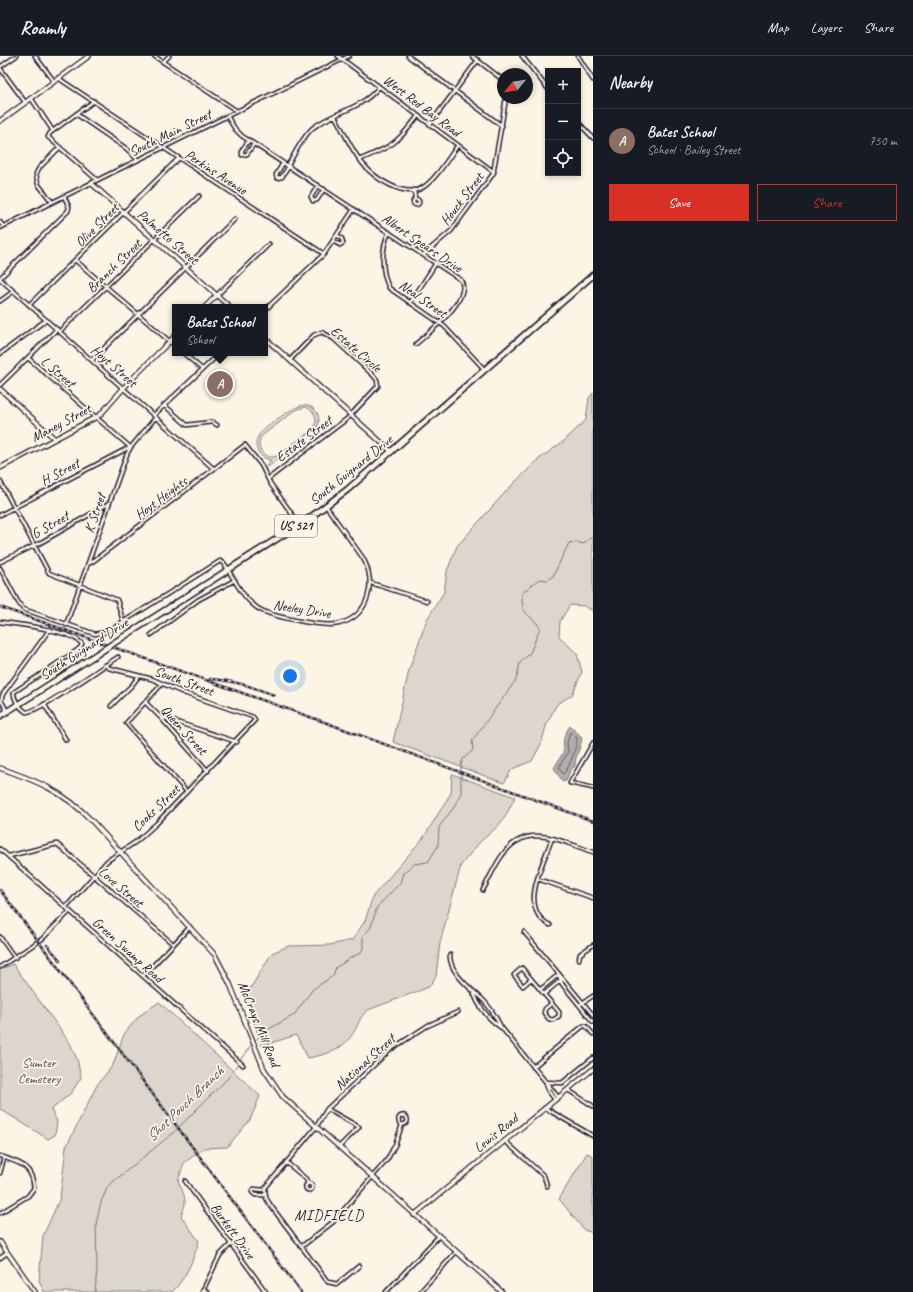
<!DOCTYPE html>
<html lang="en">
<head>
<meta charset="utf-8">
<style>
  :root { --surface:#171b24; --page:#20242c; --text:#f1f3f6; --muted:#9ea1a6; --line:#363941; --accent:#d93025 }
  body { margin:0; font-family:Caveat,sans-serif; background:var(--page); color:var(--text) }
  .controls { position:absolute; right:12px; top:12px; display:grid; overflow:hidden; border-radius:0px; box-shadow:0 2px 6px #0003 }
  .controls button { width:36px; height:36px; display:grid; place-items:center; padding:0; border:0; border-bottom:1px solid var(--line); background:var(--surface); color:var(--text); font:20px sans-serif }
  .compass { position:absolute; left:497px; top:12px; width:36px; height:36px; border-radius:50%; background:var(--surface); box-shadow:0 2px 6px #0003; rotate:240deg }
  .you { position:absolute; left:290px; top:620px; width:14px; height:14px; margin:-10px; border:3px solid #fff; border-radius:50%; background:#1a73e8; box-shadow:0 0 0 6px #1a73e833 }
  .badge { display:grid; place-items:center; width:26px; height:26px; border-radius:50%; background:var(--accent); color:#fff; font-size:13px; font-weight:700 }
  .pin { position:absolute; translate:-50% -50%; border:2px solid #fff; box-shadow:0 1px 4px #0006 }
  .popup { position:absolute; left:172px; top:248px; width:96px; height:52px; box-sizing:border-box; display:grid; place-content:center; border-radius:0px; background:var(--surface); filter:drop-shadow(0 1px 3px #0005); font-size:13px; white-space:nowrap; color:var(--muted) }
  .popup b { font-size:15px; color:var(--text) }
  .popup::after { content:''; position:absolute; left:50%; top:100%; margin-left:-8px; border:8px solid transparent; border-top-color:var(--surface) }
  .list { margin:0; padding:0; list-style:none }
  h2 { display:flex; justify-content:space-between; align-items:center; height:52px; margin:0; padding:0 16px; font-size:17px }
  h2 small { font-size:13px; font-weight:400; color:var(--muted) }
  .list li { display:grid; grid-template-columns:26px 1fr auto; gap:12px; align-items:center; box-sizing:border-box; height:64px; padding:0 16px; border-top:1px solid var(--line) }
  .list b { display:block; font-size:15px; white-space:nowrap }
  .list p { margin:0; font-size:13px; white-space:nowrap; color:var(--muted) }
  .list em { font-size:13px; font-style:normal; color:var(--muted) }
  .actions { display:flex; gap:8px; padding:12px 16px }
  .actions a { flex:1; padding:9px 0; border:1px solid var(--accent); border-radius:0px; text-align:center; font-size:14px; color:var(--accent) }
  .actions .main { background:var(--accent); color:#fff }
  .icon { flex:none; width:22px; height:22px; fill:none; stroke:currentColor; stroke-width:2; stroke-linecap:round; stroke-linejoin:round }
  .map { position:relative; flex:none; width:593px; height:1236px; overflow:hidden }
  header { display:flex; align-items:center; gap:24px; box-sizing:border-box; height:56px; padding:0 20px; background:var(--surface); border-bottom:1px solid var(--line) }
  header strong { font-size:19px }
  nav { display:flex; gap:22px; margin-inline-start:auto; font-size:14px }
  main { display:flex }
  aside { flex:1; background:var(--surface) }
  .map>svg:first-child { display:block }
  .green { fill:#dcd6cc; stroke:#7f7c84; fill-rule:evenodd }
  .water { fill:#b2adab; stroke:#78757e }
  .lines { fill:none; stroke-linecap:round; stroke-linejoin:round }
  .shore { stroke:#5c5a68; stroke-width:1 }
  .stream { stroke:#78757e; stroke-width:1 }
  .street-casing { stroke:#22223b; stroke-width:5.5 }
  .secondary-casing { stroke:#22223b; stroke-width:6 }
  .highway-casing { stroke:#22223b; stroke-width:8 }
  .street { stroke:#fcf5e5; stroke-width:2.5 }
  .secondary { stroke:#fcf5e5; stroke-width:3.5 }
  .highway { stroke:#fcf5e5; stroke-width:4.5 }
  .rail-casing { stroke:#22223b; stroke-width:2.5 }
  .rail { stroke:#fcf5e5; stroke-width:1; stroke-dasharray:3; stroke-linecap:butt }
  .highway-bridge-casing { stroke:#22223b; stroke-width:8; stroke-linecap:butt }
  .highway-bridge { stroke:#fcf5e5; stroke-width:4.5 }
  .labels { text-anchor:middle; dominant-baseline:central; stroke-width:3.5; stroke-linejoin:round; paint-order:stroke }
  .shield { fill:#fcf5e5; stroke:#63616e; stroke-width:1 }
  .shield-label { font-size:13px; font-weight:bold; fill:#22223b }
  .street-label { font-size:14px; fill:#22223b; stroke:#fcf5e5 }
  .park-label { font-size:14px; fill:#504f5f; stroke:#fcf5e5 }
  .water-label { font-size:15px; font-style:italic; fill:#545362; stroke:#fcf5e5 }
  .neighbourhood-label { font-size:15px; letter-spacing:1px; fill:#22223b; stroke:#fcf5e5 }
</style>
</head>
<body>
<header>
<strong>Roamly</strong>
<nav><a>Map</a><a>Layers</a><a>Share</a></nav>
</header>
<main>
<div class="map">
<svg width="593" height="1236" viewBox="0 0 593 1236">
  <rect width="100%" height="100%" fill="#fcf5e5"/>
  <filter id="ink" filterUnits="userSpaceOnUse"><feTurbulence type="fractalNoise" baseFrequency=".025" numOctaves="2"/><feDisplacementMap in="SourceGraphic" scale="8" xChannelSelector="R" yChannelSelector="G"/><feConvolveMatrix kernelMatrix="1 2 1 2 8 2 1 2 1" color-interpolation-filters="sRGB"/></filter>
  <g filter="url(#ink)">
    <path class="green" d="M593,337v218l-9,-5 -14,-1 -10,16 -1,15 18,18 5,18 -10,23 -15,9 -10,19 -6,21 -9,17 -20,8 -8,14 -111,-41 16,-72 18,-51 17,-27 3,-21 10,-25 53,-59 29,-28 25,-18 22,-21 3,-22z
      M306,349c11,3 16,12 11,23l-49,39 -2,-2 5,-5c-11,-1 -20,-14 -12,-25 6,-8 36,-31 47,-30zM305,351c10,3 14,13 8,22l-36,27c-9,3 -16,-1 -18,-11l1,-7 4,-4 32,-24z
      M452,718l63,23 -10,20 -7,9 -19,17 -18,22 -21,78 -4,33 -7,11 -61,23c-9,8 -8,11 -13,20 -11,20 -26,24 -47,28l-12,-23 -34,11 -17,-49 27,-44 16,-7 42,-1 22,-5 13,-19 8,-25 51,-59 27,-44z
      M13,908l57,79 7,16 4,19 -10,15 -20,17 6,11 -2,14 -7,4 -48,-30v-139z
      M159,946l101,94 -10,24 -23,27 -23,1 -20,15 -6,18c7,15 10,20 3,35l18,25c-6,19 -12,36 -27,51h-128l-5,-12 4,-44 17,-38 6,-51 31,-62 16,-20 11,-31 15,-18z
      M587,1097l6,3v77l-9,-3 -25,-31z"/>
    <path class="water" d="M570,670l12,11c-1,11 -7,19 -7,29l-5,5 -4,10 -3,1 -9,-14 10,-17c-2,-10 0,-17 6,-25z"/>
    <g class="lines">
      <path class="shore" d="M570,677h2l5,5c0,8 -8,32 -14,36l-4,-7 9,-15 -1,-8z"/>
      <path class="stream" d="M254,985l13,-11 27,-15 19,-26 20,-13 3,-9c9,-4 14,-11 24,-13l3,-6v-12l8,-9 6,-20 23,-24 3,-10 11,-9 14,-2 10,-16 1,-19 15,-20 7,-14v-28l2,-6 10,-9 -1,-9 44,-61 4,-17 10,-10 10,-25c-9,-16 -19,-9 -18,-35l17,-14 9,1 5,-4 16,-33 8,-1 6,2 10,-8
        M240,1004l12,-16
        M95,1236l2,-23 -1,-45 5,-22 7,-16 64,-52 57,-57 9,-14"/>
      <defs>
        <path id="street" d="M35,0l19,25
          M154,0l83,55
          M338,0l156,116
          M408,0l94,70
          M472,0l31,24
          M522,0l26,33
          M578,0l15,24
          M163,6l6,-6
          M0,11l16,-11
          M0,12l25,34
          M58,22l266,176
          M31,42l22,33
          M94,45l-44,32 -2,4 49,43
          M76,58l51,35 11,11
          M227,60l8,13 7,7 219,144c11,20 -32,52 -45,64
          M335,60c9,16 16,34 28,48 11,14 41,34 59,24 13,-7 27,-31 36,-43
          M578,66l15,16
          M430,68l48,-64
          M249,84l-7,10v5l5,-1 7,-10
          M359,104c33,-14 38,-16 59,-44
          M283,107l-7,12 1,3 5,-1 7,-11
          M288,109c6,-10 16,-31 26,-38 22,-16 46,-17 65,-40
          M318,129l-7,12 2,4 4,-1 7,-11
          M414,134l1,9
          M413 146a3 3 0 1 1 6 0a3 3 0 1 1-6 0Z
          M52,146l-14,-18 -2,-10 3,-6 20,-20
          M0,166l3,4
          M0,172l349,-172
          M389,176c-8,17 -8,39 0,56l55,38 41,44
          M333,185l7,4 3,-2 -1,-4 -5,-4
          M423,199l28,-24 42,-57 13,-76
          M75,204l100,86
          M0,222l68,-67 1,-4 -5,-11
          M0,223l214,190
          M217,239l52,-51
          M0,245l14,-10
          M410,247l26,-40
          M29,249l149,-146
          M265,254l59,-56 30,-45
          M59,276l140,-136
          M183,297l19,16
          M0,298l46,-34
          M28,302l102,89
          M92,304l143,-141
          M0,329l57,-56
          M164,349l23,20 25,-3 5,3
          M154,359l66,-62
          M268,423l80,-61 30,-32 -1,-6 -4,-5 -39,-36 -12,-7 -8,3 -24,25
          M0,425l49,92 68,27 6,21
          M0,459l130,-68
          M0,506l40,-19 68,-39
          M88,508l4,-2 153,-117 16,20 9,18 29,41
          M0,512l18,34 5,7 72,25 12,-2 113,-71 4,2c9,14 18,34 32,44 13,10 67,20 82,17 31,-7 39,-41 25,-66l-37,-52
          M371,527l56,18
          M0,566c17,2 72,8 82,22l-2,4 -4,3 -62,41c-1,7 6,16 12,20 12,1 77,-46 92,-55
          M66,569l61,-171 4,-7 25,-30
          M151,579l47,-35 37,-20
          M162,628l-36,39 61,69
          M145,646l15,15 48,54
          M44,648l22,36
          M111,650l21,-21 7,-9
          M7,655l-6,-11 2,-6 47,-65
          M161,661l76,25
          M593,687l-23,40 23,5
          M0,793l243,216
          M9,800l48,-12 116,100
          M538,823l55,19
          M483,834c6,-11 11,-23 18,-33 25,-37 58,-16 92,-5
          M66,851l41,-46 30,-20 20,-18 98,-103 -2,-3 -69,-24 -32,-14 -43,-11 -4,-3
          M550,869c-33,-16 -6,-62 2,-87
          M524,876l69,83
          M0,881l15,21
          M450,899c-1,17 20,33 31,43 9,8 15,19 20,29l57,70
          M579,903l1,-5 13,-9
          M0,911l42,-28 28,-28
          M559,919l3,9 31,38
          M143,920l47,-49
          M531,923l-8,7 -9,-11 8,-7 37,44v4l-6,4 -4,-1 -5,-6 1,-4 7,-6
          M541,933l17,-14
          M474,938c5,13 15,25 26,33
          M544,938l17,-14
          M579,949l14,-9
          M533,1011l50,-41h3l7,8
          M546,1026l16,1 31,-25
          M546,1027l2,7 7,10
          M568,1034l25,16
          M545,1052l48,28
          M327,1053l32,18 -20,20
          M398.5 1064a4.5 4.5 0 1 1 9 0a4.5 4.5 0 1 1-9 0Z
          M505,1085l39,35 3,10
          M0,1100c19,7 32,8 34,32l-6,8 -28,17
          M286,1106l20,17 2,5
          M0,1117l4,-15
          M185,1125l81,111
          M305.5 1131a3.5 3.5 0 1 1 7 0a3.5 3.5 0 1 1-7 0Z
          M264,1134l-10,-1 -2,3 3,3h10
          M301,1191l32,-25 54,-62 8,-15 7,-20
          M0,1202l7,-5
          M359,1210l-22,18 -9,-2 -57,-76 -5,-8 -1,-10 51,-61 11,-18 63,-59 37,-24 31,-14
          M203,1233l5,3
          M202,1236l18,-37 10,-10
          M386,1236l52,-55
          M420,1236l36,-40"/>
        <path id="secondary" d="M0,65l89,-65
          M91,127l139,124
          M205,251l12,-12
          M265,282l127,114
          M0,333l55,50
          M0,412l100,-53 28,-32 47,-47
          M0,712c37,13 63,23 91,52l124,135 15,29 34,85 19,28 219,195
          M414,1159l179,-146
          M0,1186l35,50"/>
        <path id="highway" d="M120,583l188,-120 39,-29 246,-215
          M0,660l97,-62"/>
      </defs>
      <use href="#street" class="street-casing"/>
      <use href="#secondary" class="secondary-casing"/>
      <use href="#highway" class="highway-casing"/>
      <use href="#street" class="street"/>
      <use href="#secondary" class="secondary"/>
      <use href="#highway" class="highway"/>
      <defs>
        <path id="rail" d="M0,551l327,116 266,98
          M210,623c26,2 40,7 64,16
          M0,834l301,402
          M47,889l13,15"/>
      </defs>
      <use href="#rail" class="rail-casing"/>
      <use href="#rail" class="rail"/>
      <defs>
        <path id="highway-bridge" d="M97,598l23,-15"/>
      </defs>
      <use href="#highway-bridge" class="highway-bridge-casing"/>
      <use href="#highway-bridge" class="highway-bridge"/>
    </g>
  </g>
  <g class="labels">
    <rect class="shield" x="275" y="459" width="42" height="22" rx="3"/>
    <g class="shield-label">
      <text x="296" y="470">US 521</text>
    </g>
    <g class="street-label">
      <text transform="translate(422 50) rotate(37)">West Red Bay Road</text>
      <text transform="translate(170 77) rotate(-26)">South Main Street</text>
      <text transform="translate(216 116) rotate(33)">Perkins Avenue</text>
      <text transform="translate(462 143) rotate(-53)">Houck Street</text>
      <text transform="translate(97 169) rotate(-45)">Olive Street</text>
      <text transform="translate(168 181) rotate(41)">Palmetto Street</text>
      <text transform="translate(422 187) rotate(34)">Albert Spears Drive</text>
      <text transform="translate(114 210) rotate(-44)">Branch Street</text>
      <text transform="translate(423 243) rotate(35)">Neal Street</text>
      <text transform="translate(356 293) rotate(41)">Estate Circle</text>
      <text transform="translate(114 310) rotate(41)">Hoyt Street</text>
      <text transform="translate(58 316) rotate(41)">L Street</text>
      <text transform="translate(61 367) rotate(-28)">Maney Street</text>
      <text transform="translate(304 383) rotate(-37)">Estate Street</text>
      <text transform="translate(351 414) rotate(-39)">South Guignard Drive</text>
      <text transform="translate(60 416) rotate(-28)">H Street</text>
      <text transform="translate(161 442) rotate(-37)">Hoyt Heights</text>
      <text transform="translate(95 457) rotate(-71)">K Street</text>
      <text transform="translate(50 469) rotate(-30)">G Street</text>
      <text transform="translate(302 553) rotate(9)">Neeley Drive</text>
      <text transform="translate(84 593) rotate(-33)">South Guignard Drive</text>
      <text transform="translate(184 625) rotate(20)">South Street</text>
      <text transform="translate(184 674) rotate(48)">Queen Street</text>
      <text transform="translate(156 752) rotate(-44)">Cooks Street</text>
      <text transform="translate(121 831) rotate(41)">Love Street</text>
      <text transform="translate(128 894) rotate(42)">Green Swamp Road</text>
      <text transform="translate(259 968) rotate(68)">McCrays Mill Road</text>
      <text transform="translate(365 1006) rotate(-42)">National Street</text>
      <text transform="translate(496 1077) rotate(-39)">Lewis Road</text>
      <text transform="translate(233 1175) rotate(54)">Burkett Drive</text>
    </g>
    <g class="park-label">
      <text x="39" y="1006">Sumter<tspan x="39" dy="16">Cemetery</tspan></text>
    </g>
    <g class="water-label">
      <text transform="translate(185 1048) rotate(-44)">Shot Pouch Branch</text>
    </g>
    <g class="neighbourhood-label">
      <text x="329" y="1159">MIDFIELD</text>
    </g>
  </g>
</svg>
<div class="controls">
<button>+</button>
<button>−</button>
<button><svg class="icon" aria-label="locate" viewBox="0 0 24 24"><circle cx="12" cy="12" r="6"/><path d="M12 2v4M12 18v4M2 12h4M18 12h4"/></svg></button>
</div>
<svg class="compass" viewBox="-18 -18 36 36"><path d="M0-13l5 13h-10z" fill="#e53935"/><path d="M0 13l5-13h-10z" fill="#9ea1a6"/></svg>
<div class="you"></div>
<div class="pin badge" style="left:220px;top:328px;background:#8d6e63">A</div>
<div class="popup"><b>Bates School</b>School</div>
</div>
<aside>
<h2>Nearby<small></small></h2>
<ul class="list">
<li><span class="badge" style="background:#8d6e63">A</span><div><b>Bates School</b><p>School · Bailey Street</p></div><em>750 m</em></li>
</ul>
<div class="actions"><a class="main">Save</a><a>Share</a></div>
</aside>
</main>
</body>
</html>
